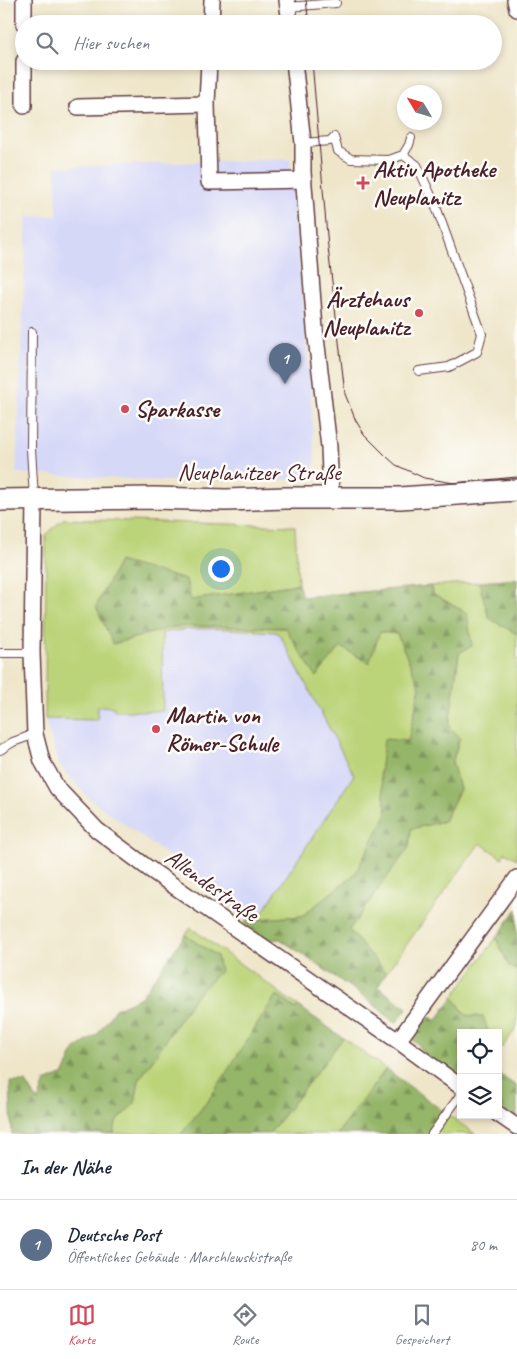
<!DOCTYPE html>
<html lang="de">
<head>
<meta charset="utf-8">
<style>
  :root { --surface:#fff; --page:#f6f6f7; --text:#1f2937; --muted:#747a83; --line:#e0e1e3; --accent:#d1495b }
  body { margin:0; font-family:Caveat,sans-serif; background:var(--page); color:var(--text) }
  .controls { position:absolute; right:15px; bottom:15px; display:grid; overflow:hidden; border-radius:0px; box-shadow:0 2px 8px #0003 }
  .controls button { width:45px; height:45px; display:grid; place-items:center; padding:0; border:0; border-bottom:1px solid var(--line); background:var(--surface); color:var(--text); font:25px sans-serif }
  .compass { position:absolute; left:397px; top:85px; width:45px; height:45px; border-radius:50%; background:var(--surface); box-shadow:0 2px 8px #0003; rotate:308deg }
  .you { position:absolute; left:220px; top:568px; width:18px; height:18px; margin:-12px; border:4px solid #fff; border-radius:50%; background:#1a73e8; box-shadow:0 0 0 8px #1a73e833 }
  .badge { display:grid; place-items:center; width:32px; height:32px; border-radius:50%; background:var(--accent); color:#fff; font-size:16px; font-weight:700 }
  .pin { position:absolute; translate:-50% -41px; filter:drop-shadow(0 1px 2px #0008) }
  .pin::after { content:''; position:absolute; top:26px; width:18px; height:15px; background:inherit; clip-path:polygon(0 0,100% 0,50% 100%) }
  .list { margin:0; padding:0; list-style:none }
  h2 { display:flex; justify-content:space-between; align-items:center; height:65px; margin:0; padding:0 20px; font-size:21px }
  h2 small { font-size:16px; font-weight:400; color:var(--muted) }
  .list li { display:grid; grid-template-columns:32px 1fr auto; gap:15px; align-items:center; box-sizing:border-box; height:90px; padding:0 20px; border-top:1px solid var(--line) }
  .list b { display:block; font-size:19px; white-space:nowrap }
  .list p { margin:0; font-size:16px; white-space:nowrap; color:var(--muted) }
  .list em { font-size:16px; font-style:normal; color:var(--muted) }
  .icon { flex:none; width:28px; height:28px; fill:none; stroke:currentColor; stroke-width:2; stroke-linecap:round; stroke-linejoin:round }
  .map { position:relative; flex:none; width:517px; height:1134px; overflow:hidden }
  .search { position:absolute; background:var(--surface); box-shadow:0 2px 8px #0003; left:15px; right:15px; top:15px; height:55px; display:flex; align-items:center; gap:12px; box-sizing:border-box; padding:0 18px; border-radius:28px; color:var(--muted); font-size:19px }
  .sheet { height:155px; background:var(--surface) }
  nav { display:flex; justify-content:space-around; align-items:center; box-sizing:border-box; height:70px; border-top:1px solid var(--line); background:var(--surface); font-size:14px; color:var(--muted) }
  nav a { display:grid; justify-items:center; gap:2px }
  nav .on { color:var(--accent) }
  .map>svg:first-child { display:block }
  .built { fill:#d6d8f8 }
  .green { fill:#bcd479; stroke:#837a52 }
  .forest { fill:url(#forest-firs); stroke:#706a4a }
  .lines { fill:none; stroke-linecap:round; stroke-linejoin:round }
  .lane-casing { stroke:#633d43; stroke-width:10 }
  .street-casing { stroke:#633d43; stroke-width:18 }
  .secondary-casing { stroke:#633d43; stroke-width:24 }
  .lane { stroke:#fff; stroke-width:8 }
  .street { stroke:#fff; stroke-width:15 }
  .secondary { stroke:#fff; stroke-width:21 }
  .tram { stroke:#4a1f2b; stroke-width:1 }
  .poi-dot { fill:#d1495b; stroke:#fdfcf7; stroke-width:2 }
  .labels { text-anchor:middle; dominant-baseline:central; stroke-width:5; stroke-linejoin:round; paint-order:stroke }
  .poi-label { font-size:24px; font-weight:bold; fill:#4a1f2b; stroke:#fdfcf7; text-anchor:start }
  .street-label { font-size:24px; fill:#4a1f2b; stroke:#fdfcf7 }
</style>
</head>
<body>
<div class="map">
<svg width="517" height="1134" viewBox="0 0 517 1134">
  <defs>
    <pattern id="forest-firs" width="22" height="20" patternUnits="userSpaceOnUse" patternTransform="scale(1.25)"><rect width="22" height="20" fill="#95b669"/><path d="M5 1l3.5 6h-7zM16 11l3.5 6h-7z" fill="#7c9357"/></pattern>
  </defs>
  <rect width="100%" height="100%" fill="#fdfcf7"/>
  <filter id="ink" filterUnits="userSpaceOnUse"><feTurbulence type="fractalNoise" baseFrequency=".02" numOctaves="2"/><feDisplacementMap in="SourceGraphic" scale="10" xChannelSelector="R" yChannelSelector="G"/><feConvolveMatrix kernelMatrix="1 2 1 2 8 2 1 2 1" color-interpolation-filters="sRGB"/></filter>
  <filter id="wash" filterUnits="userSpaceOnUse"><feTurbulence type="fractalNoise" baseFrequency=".0096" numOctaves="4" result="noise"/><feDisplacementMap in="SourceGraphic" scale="20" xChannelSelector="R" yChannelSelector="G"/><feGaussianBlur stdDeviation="1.12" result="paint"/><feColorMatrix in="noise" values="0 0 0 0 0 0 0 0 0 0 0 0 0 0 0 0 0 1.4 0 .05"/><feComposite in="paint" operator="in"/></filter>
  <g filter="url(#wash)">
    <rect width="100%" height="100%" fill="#efe6ca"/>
    <path class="built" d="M290,159l21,237 4,66 -3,11 -7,6 -141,2 -148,-8 11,-257h30l-1,-49z
      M201,628l75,4 4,3 74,140 -96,144 -9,-4 -159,-116 -30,-33 -15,-47 52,1v-14l17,1v4l48,-78 11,-2z"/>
    <path class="green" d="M63,519l232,7 3,58 -107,16 -78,44 59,-17 29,-1 84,2 56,19 39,-15 17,2 23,53 -12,55 -23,-3 -5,35 7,39 -32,61 -53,42 -44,3 96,-144 -74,-140 -4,-3c-38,-2 -77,-7 -114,1l1,78h-49v-4l-16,-1 -1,14 -52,-1 1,-184z
      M479,582l10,36 28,16v225l-12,-7 -3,6 -22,-15 -94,130 -37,-43 60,-83 2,-18 33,-8 16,-32 -8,-26 8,-26 -11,-11 10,-73 8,-40 -34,-19 -3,-8z
      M191,928l107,78 -2,3 -19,-14 -67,103 -29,36h-67l2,-12 19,-19 4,-23 55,-82 25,-27 -2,-15 -32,-21z
      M496,938l13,28 8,5v56l-15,21 -4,-4v-11h-9l-6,-16 -17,-2 -13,-18z
      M343,1038l43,31 -49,65h-68z
      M443,1111l32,23h-48z"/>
    <path class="forest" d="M119,561l67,19 5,20 107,-16 4,13 128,-11 3,8 34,19 5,33 -13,7 -10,73 11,11 -8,26 8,26 -16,32 -33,8 -2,18 -60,83 37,43 -8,14 29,21 -11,15 -33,-27 -83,-57 -14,1 -22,-16 5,-9 9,4 44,-3 53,-42 32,-61 -7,-39 4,-35 24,2 12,-54 -23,-53 -17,-2 -11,31 -28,-16 -25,30 -31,-49 -84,-2 -29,1 -59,17 -17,-38z
      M517,579v55l-28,-16 -10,-36z
      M517,909v62l-8,-5 -13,-28z
      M185,935l32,21 3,15 -26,27 -55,82 -4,23 -19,19 -2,12h-102l-2,-52h16l12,20 7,-20 19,-8 11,-25 23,-15 17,-25 26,-12z
      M276,995l20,14 2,-3 45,32 -74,96h-88l29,-36z
      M453,997l13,18 17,2 6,16h-28v48l-39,-28 -3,-8 -7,-5 17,-24 7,5z
      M386,1069l57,42 -16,23h-90z
      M498,1073l19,14v33l-19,-13z"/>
  </g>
  <g filter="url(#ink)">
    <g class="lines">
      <defs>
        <path id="lane" d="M288,7l48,-4
          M303,143l27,-2 4,-4 4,14 13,8 38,1 14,-5 6,-10 2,-7
          M403,155l14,10 18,39 47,130 -5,18 -28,15 -30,4
          M32,332l-1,117 3,49
          M0,653h32
          M0,750l13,-8 22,-8
          M432,1134l29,-40"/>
        <path id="street" d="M24,0v24
          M287,0l3,24
          M515,0l2,9
          M211,24l1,-24
          M209,61l-2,43 2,78 95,-2
          M294,61l9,82v29l12,157 14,118 2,51
          M24,106v-45
          M78,107l129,-3
          M34,500l-2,153 3,81 7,27 15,27 40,42 51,38 250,173 63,46
          M398,1041l119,-163
          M498,1114l19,13"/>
        <path id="secondary" d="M0,500l154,-2 72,2 60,-2h114l117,-8"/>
      </defs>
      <use href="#lane" class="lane-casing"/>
      <use href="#street" class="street-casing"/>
      <use href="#secondary" class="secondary-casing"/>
      <use href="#lane" class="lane"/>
      <use href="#street" class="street"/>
      <use href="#secondary" class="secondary"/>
      <path class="tram" d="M306,0l3,24
        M312,61l16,186 17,147 11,27 8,13 23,23 9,8 28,13 30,5 63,-6"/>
    </g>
  </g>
  <g class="poi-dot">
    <path d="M360.5 175.5h5v5h5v5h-5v5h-5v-5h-5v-5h5z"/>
    <circle cx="419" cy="313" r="5"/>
    <circle cx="125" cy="409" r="5"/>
    <circle cx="156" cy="729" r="5"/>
  </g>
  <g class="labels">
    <g class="poi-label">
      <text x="373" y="169">Aktiv Apotheke<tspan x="373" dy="28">Neuplanitz</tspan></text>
      <text x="409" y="299" text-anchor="end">Ärztehaus<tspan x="409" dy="28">Neuplanitz</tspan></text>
      <text x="135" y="409">Sparkasse</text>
      <text x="166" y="715">Martin von<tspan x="166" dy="28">Römer-Schule</tspan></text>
    </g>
    <g class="street-label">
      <text x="259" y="472">Neuplanitzer Straße</text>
      <text transform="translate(212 885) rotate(35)">Allendestraße</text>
    </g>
  </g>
</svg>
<div class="controls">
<button><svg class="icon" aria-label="locate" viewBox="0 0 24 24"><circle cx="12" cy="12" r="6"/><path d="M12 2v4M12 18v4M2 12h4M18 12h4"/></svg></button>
<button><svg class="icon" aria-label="layers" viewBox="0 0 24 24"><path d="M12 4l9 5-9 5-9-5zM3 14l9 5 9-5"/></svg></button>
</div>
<svg class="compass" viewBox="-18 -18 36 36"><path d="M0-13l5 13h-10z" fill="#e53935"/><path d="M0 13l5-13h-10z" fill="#747a83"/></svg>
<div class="you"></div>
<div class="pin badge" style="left:285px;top:384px;background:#5c6f8a">1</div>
<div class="search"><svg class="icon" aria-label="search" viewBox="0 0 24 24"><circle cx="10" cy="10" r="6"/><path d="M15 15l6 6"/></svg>Hier suchen</div>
</div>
<section class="sheet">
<h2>In der Nähe<small></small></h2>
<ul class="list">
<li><span class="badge" style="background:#5c6f8a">1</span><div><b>Deutsche Post</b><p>Öffentliches Gebäude · Marchlewskistraße</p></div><em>80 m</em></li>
</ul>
</section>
<nav>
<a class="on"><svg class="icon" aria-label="map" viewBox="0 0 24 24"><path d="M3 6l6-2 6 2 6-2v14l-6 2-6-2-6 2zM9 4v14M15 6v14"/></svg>Karte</a>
<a><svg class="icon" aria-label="directions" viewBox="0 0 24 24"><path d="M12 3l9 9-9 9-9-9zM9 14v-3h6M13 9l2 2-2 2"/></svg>Route</a>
<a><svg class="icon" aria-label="saved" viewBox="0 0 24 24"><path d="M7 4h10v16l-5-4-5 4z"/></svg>Gespeichert</a>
</nav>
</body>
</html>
